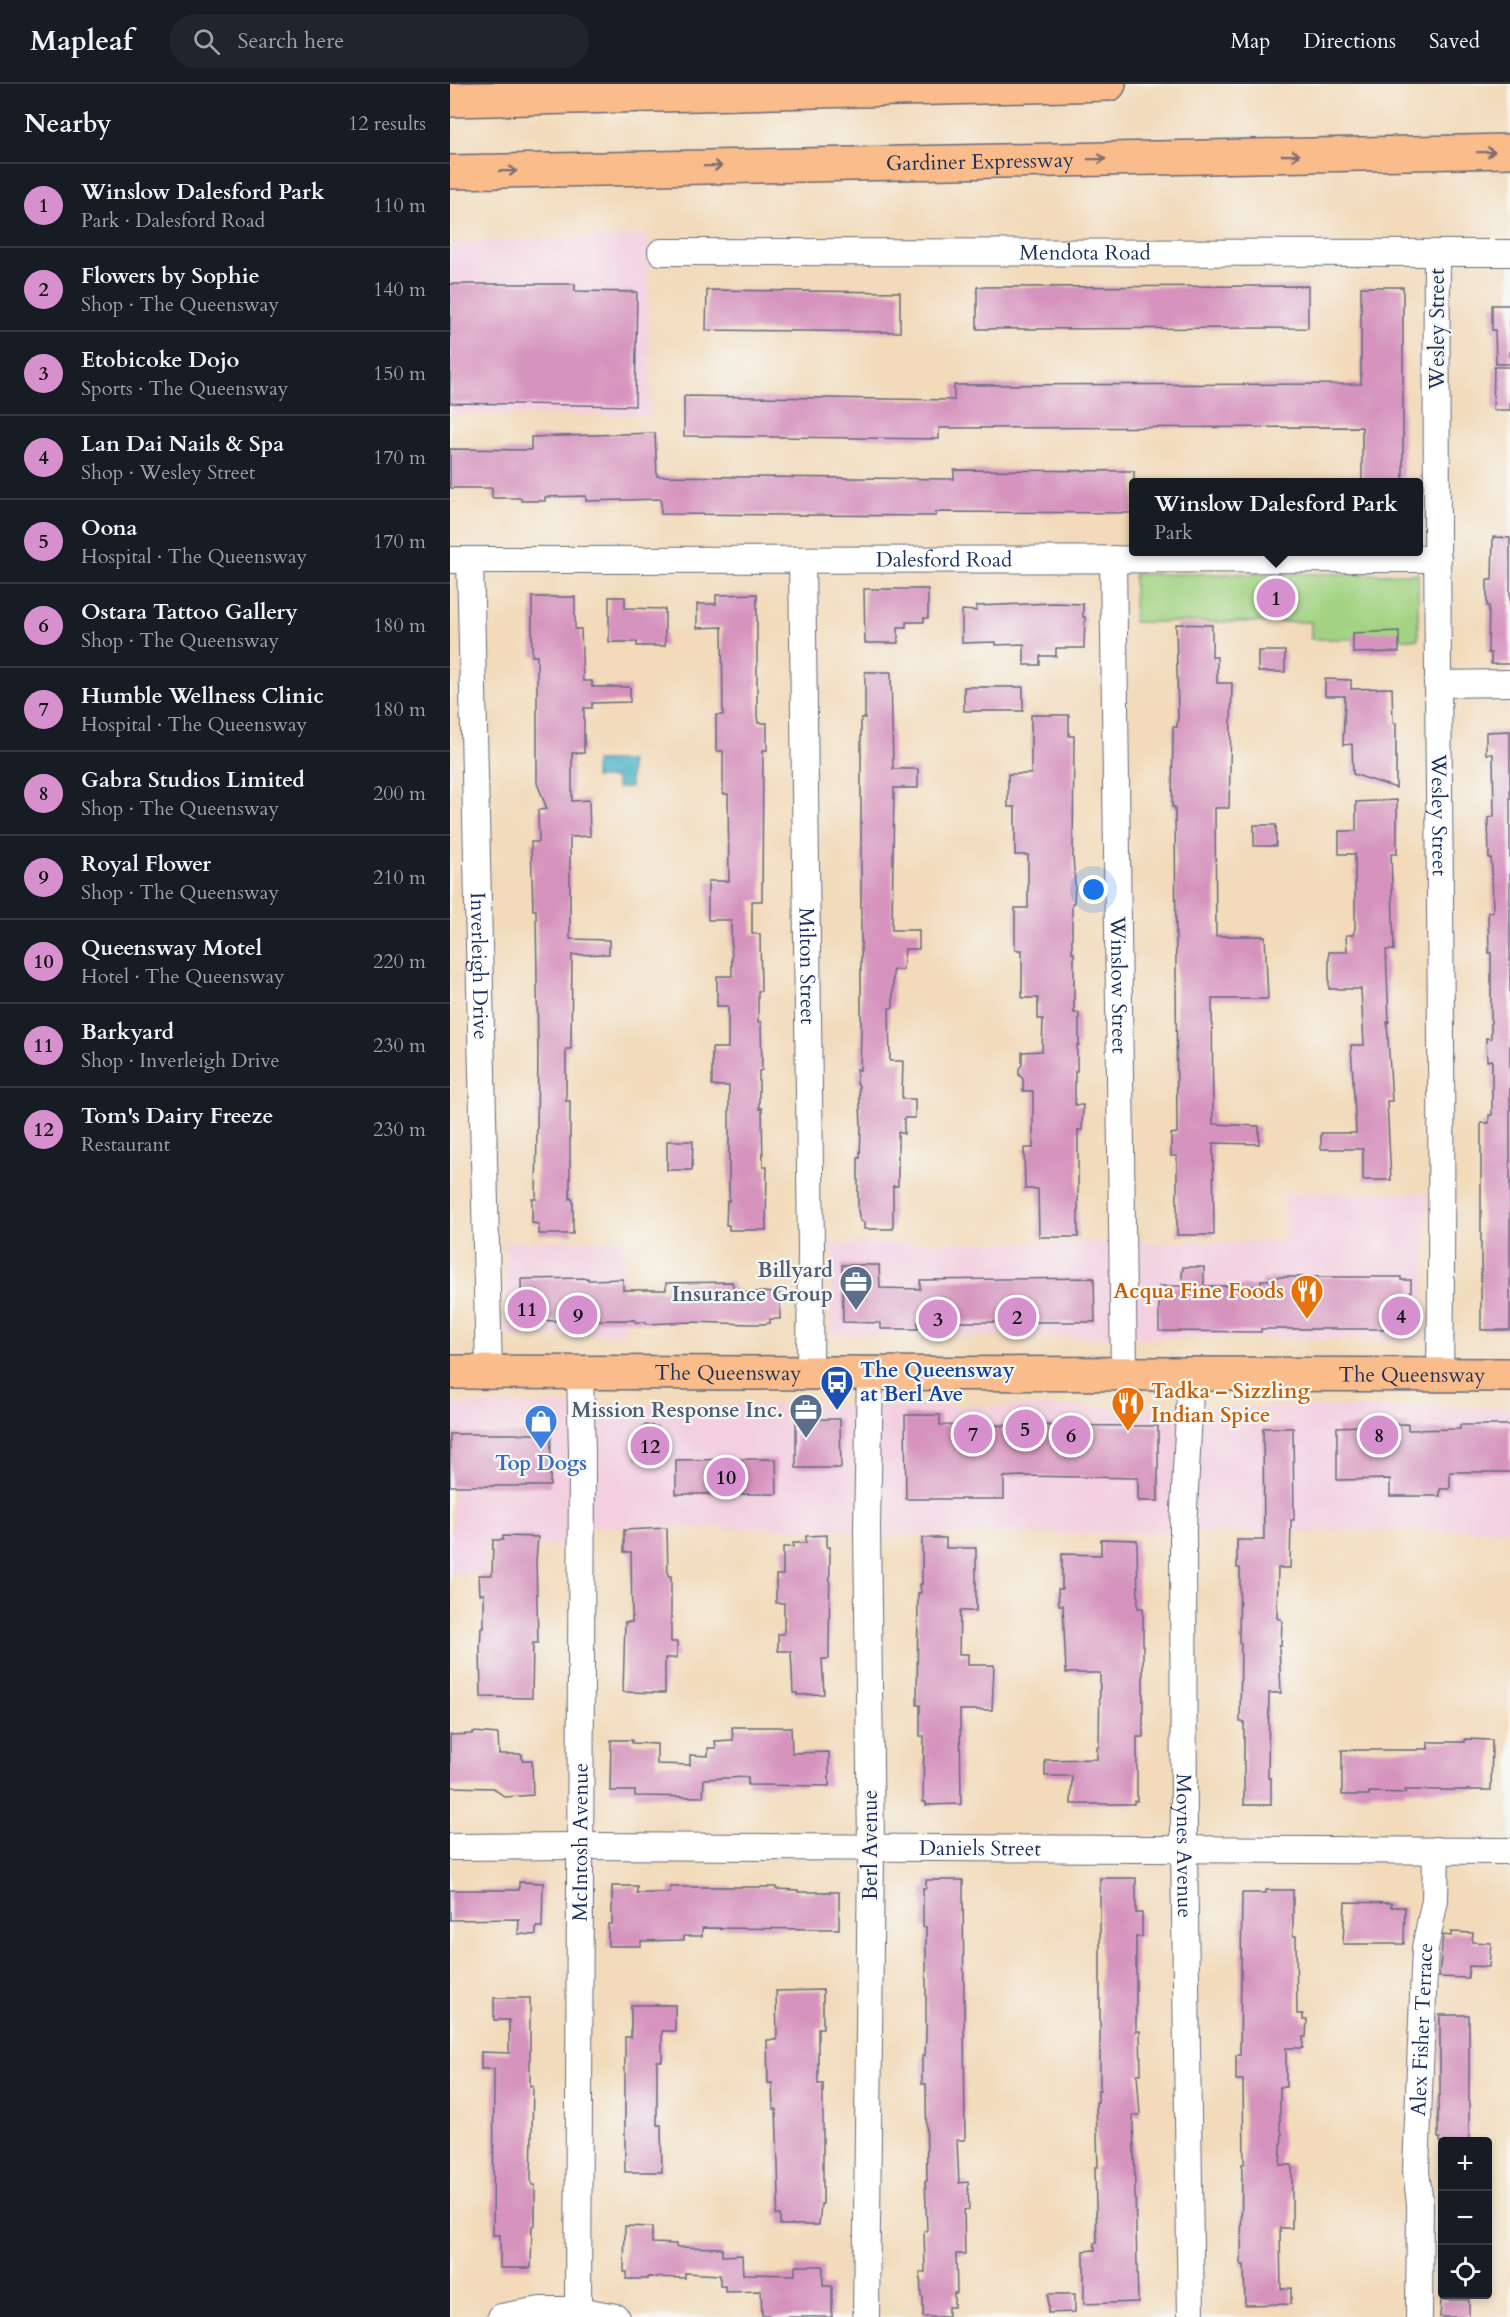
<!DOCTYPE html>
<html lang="en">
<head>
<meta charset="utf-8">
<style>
  :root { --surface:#171b24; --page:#20242c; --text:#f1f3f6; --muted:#9ea1a6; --line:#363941; --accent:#d690ce }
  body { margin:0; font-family:Cardo,serif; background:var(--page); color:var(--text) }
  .controls { position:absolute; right:18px; bottom:18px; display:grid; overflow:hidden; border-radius:6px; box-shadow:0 3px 9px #0003 }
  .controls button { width:54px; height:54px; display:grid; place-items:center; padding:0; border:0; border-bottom:2px solid var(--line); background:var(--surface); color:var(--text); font:30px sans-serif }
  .you { position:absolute; left:644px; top:806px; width:21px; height:21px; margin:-15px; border:4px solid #fff; border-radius:50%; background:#1a73e8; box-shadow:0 0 0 9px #1a73e833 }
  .badge { display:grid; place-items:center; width:39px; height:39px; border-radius:50%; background:var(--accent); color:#111; font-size:20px; font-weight:700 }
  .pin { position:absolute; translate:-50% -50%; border:3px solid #fff; box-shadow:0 2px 6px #0006 }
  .popup { position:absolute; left:679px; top:394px; width:294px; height:78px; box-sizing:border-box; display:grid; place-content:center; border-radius:6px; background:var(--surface); filter:drop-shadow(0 2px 4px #0005); font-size:20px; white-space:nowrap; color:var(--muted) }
  .popup b { font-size:22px; color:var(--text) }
  .popup::after { content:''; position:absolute; left:50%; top:100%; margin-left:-12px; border:12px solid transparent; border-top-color:var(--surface) }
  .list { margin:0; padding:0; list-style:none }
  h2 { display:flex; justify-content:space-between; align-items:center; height:78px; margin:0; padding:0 24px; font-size:26px }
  h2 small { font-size:20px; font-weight:400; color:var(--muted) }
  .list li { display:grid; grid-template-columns:39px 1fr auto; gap:18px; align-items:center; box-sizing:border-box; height:84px; padding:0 24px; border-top:2px solid var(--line) }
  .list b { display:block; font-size:22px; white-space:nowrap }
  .list p { margin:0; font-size:20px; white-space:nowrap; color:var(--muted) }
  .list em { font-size:20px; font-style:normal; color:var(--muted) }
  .icon { flex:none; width:33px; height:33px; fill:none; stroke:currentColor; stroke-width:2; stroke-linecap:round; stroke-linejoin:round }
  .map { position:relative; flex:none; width:1060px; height:2233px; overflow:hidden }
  header { display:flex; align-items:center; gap:36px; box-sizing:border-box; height:84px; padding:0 30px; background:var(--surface); border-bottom:2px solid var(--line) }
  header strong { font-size:28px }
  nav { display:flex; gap:33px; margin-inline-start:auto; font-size:21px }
  .search { width:420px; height:54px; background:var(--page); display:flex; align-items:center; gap:15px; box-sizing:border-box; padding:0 21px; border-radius:33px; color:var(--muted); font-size:22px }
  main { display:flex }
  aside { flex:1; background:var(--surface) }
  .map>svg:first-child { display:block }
  .built { fill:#f3cfe0 }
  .green { fill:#a3d382; stroke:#5f8170; stroke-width:1.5 }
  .water { fill:#47b1c5; stroke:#317092; stroke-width:1.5 }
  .building { fill:#d693bd }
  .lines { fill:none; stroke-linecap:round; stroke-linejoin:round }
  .minor-casing { stroke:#666b7e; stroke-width:28 }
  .major-casing { stroke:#666b7e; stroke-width:36 }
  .highway-casing { stroke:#666b7e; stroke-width:36 }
  .minor { stroke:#fff; stroke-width:26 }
  .major { stroke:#f9bc8a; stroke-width:33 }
  .highway { stroke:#f9bc8a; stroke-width:33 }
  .oneway { stroke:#7f6e72 }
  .labels { text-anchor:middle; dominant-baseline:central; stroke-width:4.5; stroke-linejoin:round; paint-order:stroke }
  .street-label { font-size:21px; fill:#1b2f5e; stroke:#f6f6f2 }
  .service-label { font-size:21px; font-weight:bold; fill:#4e5e75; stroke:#f6f6f2; text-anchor:end }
  .food-label { font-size:21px; font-weight:bold; fill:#c56008; stroke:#f6f6f2; text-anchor:end }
  .transit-label { font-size:21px; font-weight:bold; fill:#164399; stroke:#f6f6f2; text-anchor:start }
  .shop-label { font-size:21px; font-weight:bold; fill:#366cbe; stroke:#f6f6f2 }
</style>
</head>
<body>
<header>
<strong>Mapleaf</strong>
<div class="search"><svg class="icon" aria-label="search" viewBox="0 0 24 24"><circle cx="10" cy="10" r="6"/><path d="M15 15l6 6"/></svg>Search here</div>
<nav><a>Map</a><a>Directions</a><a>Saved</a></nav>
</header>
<main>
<aside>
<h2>Nearby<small>12 results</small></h2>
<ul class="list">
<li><span class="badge">1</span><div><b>Winslow Dalesford Park</b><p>Park · Dalesford Road</p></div><em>110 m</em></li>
<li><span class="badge">2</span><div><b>Flowers by Sophie</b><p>Shop · The Queensway</p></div><em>140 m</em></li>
<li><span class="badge">3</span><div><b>Etobicoke Dojo</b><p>Sports · The Queensway</p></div><em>150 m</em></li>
<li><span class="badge">4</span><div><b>Lan Dai Nails &amp; Spa</b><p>Shop · Wesley Street</p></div><em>170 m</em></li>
<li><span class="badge">5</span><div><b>Oona</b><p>Hospital · The Queensway</p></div><em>170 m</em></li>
<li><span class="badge">6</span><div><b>Ostara Tattoo Gallery</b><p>Shop · The Queensway</p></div><em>180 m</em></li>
<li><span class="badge">7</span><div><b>Humble Wellness Clinic</b><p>Hospital · The Queensway</p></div><em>180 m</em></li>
<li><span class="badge">8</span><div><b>Gabra Studios Limited</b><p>Shop · The Queensway</p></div><em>200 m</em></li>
<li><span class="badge">9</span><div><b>Royal Flower</b><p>Shop · The Queensway</p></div><em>210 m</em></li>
<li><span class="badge">10</span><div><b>Queensway Motel</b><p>Hotel · The Queensway</p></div><em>220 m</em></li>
<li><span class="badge">11</span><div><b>Barkyard</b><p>Shop · Inverleigh Drive</p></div><em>230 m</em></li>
<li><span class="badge">12</span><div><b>Tom's Dairy Freeze</b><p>Restaurant</p></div><em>230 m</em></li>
</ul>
</aside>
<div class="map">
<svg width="1060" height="2233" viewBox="0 0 1060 2233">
  <rect width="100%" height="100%" fill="#f6f6f2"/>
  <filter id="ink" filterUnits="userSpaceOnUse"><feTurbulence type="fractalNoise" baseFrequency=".0167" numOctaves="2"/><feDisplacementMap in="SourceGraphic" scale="12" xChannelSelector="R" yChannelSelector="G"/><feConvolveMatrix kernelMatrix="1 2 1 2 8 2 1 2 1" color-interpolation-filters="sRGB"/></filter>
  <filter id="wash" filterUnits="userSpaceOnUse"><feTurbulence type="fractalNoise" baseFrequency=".008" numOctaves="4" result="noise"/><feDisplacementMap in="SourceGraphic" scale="24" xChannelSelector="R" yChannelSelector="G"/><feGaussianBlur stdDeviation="1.35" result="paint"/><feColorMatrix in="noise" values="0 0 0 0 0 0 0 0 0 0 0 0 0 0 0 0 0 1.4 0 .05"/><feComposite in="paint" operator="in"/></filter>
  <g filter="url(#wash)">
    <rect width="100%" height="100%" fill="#f2daba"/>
    <path class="built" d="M198,151l3,180 -201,-1v-171z
      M834,1108l144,2 -5,146 -593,-5 2,-92 452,-1z
      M173,1155l1,95 -117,2 -2,-94z
      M2,1320l1058,4v122l-626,6 -39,-6 -280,-4 -2,21 -76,-5 -1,32h-36v-46h3z"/>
    <path class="green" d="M684,490h284v65h-107v-17h-177z"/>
    <path class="water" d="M145,677h35v27h-13l-2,-10h-20z"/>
    <g id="blocks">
      <path class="building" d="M0,200h125v7l62,1 -2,114 -185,-3z
        M858,202v42l-331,1v-42z
        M911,203h42v196h-41v-56l-423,1v11l-255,-3v-40l270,4v-15l407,-1z
        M257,206l193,2v40l-194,-2z
        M1042,221h18v59h-14l-1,-34h-3z
        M1044,283h16v43h-17z
        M205,349l2,43 297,3v-9l180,1v42l-198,-1v4l-275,-2v-15l-75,2v-5l-41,1v4h-24v-3h-29v-10h-42v-39l81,1v-13z
        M1043,453l17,1v126h-19v-11h-3l1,-47h-2v-26h5z
        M414,505h64v29h-4v4h-18v5h-8v16h-33z
        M307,510v121l1,8h9v27h-4l-1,151h-10v33h8l1,57h-3v31h3l1,48 -3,1v38l3,-1 1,59h4l-1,63h-37v-5h-3l1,-24h2v-115h-17v-38h16v-42h-11v-30h15l-1,-56h-23v-39h21l-1,-87h-5v-43h-7v-36h7l-1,-88 -25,1v-24h19v-9z
        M82,513h43v32h6l2,52h9v6h38v15l-38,1v5h-8v45h-12v48l17,-1 1,36 -20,1v102l39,1v14l-37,1 -1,94h-5v52h4v98h3v35h-34v-10l-7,-1v-24h4l2,-143 -2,-146h-3l-2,-68h8l-1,-32 9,-1 -10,-26v-127h-5z
        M159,513h16v11l40,1v37h-28v-4h-28z
        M603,519l30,1v13h2l-1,31h-28v8h-16v9h-16v-21l-28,1v-3l-34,1v-33l14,1v-5z
        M726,540l36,1v32h5v26h15l-3,125h-14l1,128h49l3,63h-56l1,125 46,2v18l-46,-1 1,92h-37v-79h-6v-22l6,-1 -2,-326h-3l1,-80h4l1,-11z
        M949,547v21l-46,1v-20z
        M808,567h27v21h-27z
        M415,588h26l2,97h25v19h-24l-2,142h27v19h-14l-2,21h-10v38h-4l1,53h13l-1,38h13v19h-11v16l-6,-2v54h-5v43h-29v-7l-4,-1 -2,-11v-52h2l1,-32 -2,-40 -2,-3v-14l3,1 1,-39v-313h4z
        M875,595l26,1v9l41,-1 1,35h3v65l-43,-14 -1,-30 -9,1 2,-49h-20z
        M514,603h59v24h-59z
        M581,631h38v21h5l-1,120 2,28 -1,19h-2v50h2v60h5v32h-2v26h-2v34h8l-1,25h-4v107h-39l-1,-48h-13l-1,-41h9v-57h-10v-12l-4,-4v-7l3,-3v-13l20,-1 1,-32h-5v-21h-16v-48h-7v-42h13v-53h-13v-48h-7v-33h23z
        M1060,647v599h-29v-207h8v-8h3v-55l-5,1 -1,-23 5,1v-86h-2l-1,-41h5l-1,-42 -1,-12h-2l-1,-40 6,-2 -1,-62h-7v-22z
        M947,716v54h-6l3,96h-8l3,72h-2l5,79h-5l4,79h-28v-31h-42v-16h35l-5,-88h13l-3,-56h-32v-37h18l-1,-17h7l2,-6v-75h-16v-23h17v-29z
        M804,741h22v21h-22z
        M217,1057h26l-1,29h-25z
        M392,1181h37l1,23 40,1v-9l174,-2 1,44h-177v7h-37v-6l-38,-1z
        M733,1183h21v19h57v-6h9l1,-3h130v3h10v49h-150v3l-102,-1v-45h22z
        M138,1194v2l35,-1v11h43v-7l66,-1 2,7h4v3h26l16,2v25h-10v4l-5,1h-15l-58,-2 -46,2v-2h-11v-2l-113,1 -1,-42z
        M455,1331h35v10l218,1v75h-20v-23l-117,-2 -17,1v22h-98z
        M346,1335h44l1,49h-45z
        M958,1340v6l52,-1v-4h50v47h-60v17h-10v7h-50v-17l-53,1v-53z
        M194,1341l14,2 2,5 3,1 1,26h-28v-21z
        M813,1344h30l1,92h-3l-1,48h-12l-1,50 5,2 -1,26 -2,-1 2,48h-12l-1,85h3v27h-27v-83h-4l1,-79 -2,-1 1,-74h-3v-28h27z
        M0,1350h101l-1,52h-100z
        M326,1375l1,35h-101v-34z
        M217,1444l1,48h3v66h6v16h-12v35l-42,-1 2,-70h7l-1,-70h-7v-22z
        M377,1451v12h3l-1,112h-7l2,35 -27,1v-2h-4l-2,-42h-13v-17h6v-31h-8v-28h7v-28h10v-4h13v-7z
        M53,1452l35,1 -2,24 2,82h-5l-1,55 -51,-1 -1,-48 1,-21h3v-34h-4l-1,-19h13l1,-35h10z
        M472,1454h24v10h30v63h-16l-1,43h9v11h26l-2,45h-32l1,94 -35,1v-3h-3l1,-66h-4v-31h-3l1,-112h3l-1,-9h2z
        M651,1455l36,1 1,68h5v129h-6v64h-3v3h-63l1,-28h-27v-16l52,-1v-12h2l1,-74h-34l-3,-68h-4l-1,-16h4v-35l39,1z
        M282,1643h59l1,26 37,-1v34l-81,-1v-8l-44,2 -1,18 -68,-1v-5h-25l1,-51h21v3l25,1v20l33,1v-10l18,1v-8h8l-1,-7 18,-1z
        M23,1648l25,2 1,20h23v6h10l1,35 -28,2 -12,-9 -43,-1v-52l22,-1z
        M1015,1655l27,1 -1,50h-86v3l-36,-1v3h-27v-45h76v-1h10v-7h37z
        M650,1794h36v35h6v24h-6v94h4l1,43h-4l3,41h-7l5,187 -54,2v-53l11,-1 -1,-7h3l-2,-76h3l-2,-65h2v-12h2z
        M476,1796h37l2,260h-8l2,43 9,-1 1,28h-5l1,44h-9l1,39h-3v14h-6v10h-25v-20h-2l-1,-25h5l-1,-41h3l-2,-50h2l-1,-97h-4v-28h3l1,-20v-109h-3v-39h3z
        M69,1798l24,1 -1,44h-6v8l-18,-1 1,-15 -69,1v-30h69z
        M162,1802h25v7h33v-6h106v2l22,1v2h41v37l-137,-1v8h-18v4l-43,1v5h-33v-22h4z
        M816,1806h27v46h3l1,78h6v6h4l-1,17h-3v11h-17v39h-6v40l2,6 -2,32h12v63h-12l1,61 10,-1v16l-46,1 -1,-40h-3l1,-101h2l-1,-84h-7v-25h4l2,-162h24z
        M895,1818l46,1v4h14l-1,37h-61z
        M1001,1848l22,1 -1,9 19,1 -2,24 -20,-1 -1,12 -29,-1 4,-42 8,1z
        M373,1906v38h-5v56h5v120h-2l-2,21h-39v-10h-4l3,-21 -3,-85h-3l-1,-26h-4l-1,-43h10l-1,-49z
        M44,1914h36v88h3l-2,94 1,5h3v40l-3,1 -1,42h-31v-33h-7l1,-166h-13v-17l28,1v-33h-15z
        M181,1921h44v26h-13v30h-5v64h4l1,47h-37v-135h6z
        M990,1931h29v127h-29v-4h-2v-43h2z
        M175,2142l27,1v16l24,1v3l46,1v8l20,-1 1,19 52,1v-9h28v20h9v31h-63v-2h-7l-1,-24 -36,1v-6h-5v-11l-35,-2v5l-37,-1v2h-22l1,-7h-3z
        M598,2210h27v18l-27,1z
        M991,2216h28v17h-29z"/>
    </g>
  </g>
  <g filter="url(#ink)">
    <use href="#blocks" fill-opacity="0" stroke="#666b7e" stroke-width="1.5"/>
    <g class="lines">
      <defs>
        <g id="minor">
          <path id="s1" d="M211,168l849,1"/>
          <path id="s2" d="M987,170c-3,374 8,748 3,1121"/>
          <path id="s3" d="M663,475l11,815"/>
          <path id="s4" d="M0,476l988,-1"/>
          <path id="s5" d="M20,476l19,813"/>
          <path id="s6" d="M352,476l9,686 -1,127"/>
          <path d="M987,600l73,-1"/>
          <path id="s7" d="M741,1291l-8,153 1,321 7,468"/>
          <path id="s8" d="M0,1763l129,-1 931,5"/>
          <path id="s9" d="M128,2226l4,-858 -2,-78"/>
          <path d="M51,2233l39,-7h38l38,7"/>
          <path d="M416,2233l5,-470 -4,-320 3,-154"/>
          <path id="s10" d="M969,2233l1,-113 -4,-33 4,-104 5,-119 10,-48 1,-50"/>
        </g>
        <g id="major">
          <path id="s11" d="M0,1288l1060,3"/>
        </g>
        <g id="highway">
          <path d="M0,16l659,-16"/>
          <path id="s12" d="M0,88l1060,-21"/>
        </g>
      </defs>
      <use href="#minor" class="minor-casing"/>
      <use href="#major" class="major-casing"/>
      <use href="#highway" class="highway-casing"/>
      <use href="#minor" class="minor"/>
      <use href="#major" class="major"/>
      <use href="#highway" class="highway"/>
    </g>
    <defs><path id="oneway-shaft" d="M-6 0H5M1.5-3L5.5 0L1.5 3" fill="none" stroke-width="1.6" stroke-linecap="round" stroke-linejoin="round" transform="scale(1.5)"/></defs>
    <g class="oneway">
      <use href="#oneway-shaft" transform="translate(1036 68) rotate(-1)"/>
      <use href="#oneway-shaft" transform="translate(841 71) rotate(-1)"/>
      <use href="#oneway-shaft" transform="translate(647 75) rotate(-1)"/>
      <use href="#oneway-shaft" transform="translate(263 82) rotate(-1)"/>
      <use href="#oneway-shaft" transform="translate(58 87) rotate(-1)"/>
    </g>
  </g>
  <defs>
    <symbol id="office-pin" viewBox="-11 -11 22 30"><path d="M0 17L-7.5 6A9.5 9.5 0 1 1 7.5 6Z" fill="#5c6f8a" stroke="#f6f6f2"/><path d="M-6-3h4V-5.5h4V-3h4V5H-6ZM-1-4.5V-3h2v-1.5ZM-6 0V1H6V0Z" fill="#fff"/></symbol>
    <symbol id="restaurant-pin" viewBox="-11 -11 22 30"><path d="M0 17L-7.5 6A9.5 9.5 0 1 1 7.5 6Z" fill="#e8710a" stroke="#f6f6f2"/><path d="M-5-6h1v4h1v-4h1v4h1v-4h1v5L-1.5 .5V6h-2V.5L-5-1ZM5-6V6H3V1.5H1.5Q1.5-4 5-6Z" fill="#fff"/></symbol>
    <symbol id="bus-pin" viewBox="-11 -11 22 30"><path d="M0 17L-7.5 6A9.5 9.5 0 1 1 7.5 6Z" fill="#1a4fb4" stroke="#f6f6f2"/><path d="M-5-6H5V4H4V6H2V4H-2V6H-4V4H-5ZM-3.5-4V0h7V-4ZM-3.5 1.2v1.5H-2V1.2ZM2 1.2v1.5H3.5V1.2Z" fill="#fff"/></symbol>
    <symbol id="shop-pin" viewBox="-11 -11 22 30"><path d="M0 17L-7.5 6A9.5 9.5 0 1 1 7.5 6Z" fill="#3f7fe0" stroke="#f6f6f2"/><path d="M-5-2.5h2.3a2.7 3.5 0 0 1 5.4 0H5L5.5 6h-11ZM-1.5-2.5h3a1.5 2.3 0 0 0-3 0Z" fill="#fff"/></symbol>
  </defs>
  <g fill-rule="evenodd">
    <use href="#office-pin" x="387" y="1179" width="38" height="52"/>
    <use href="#restaurant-pin" x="838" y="1188" width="38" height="52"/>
    <use href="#bus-pin" x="368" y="1279" width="38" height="52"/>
    <use href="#restaurant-pin" x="659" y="1300" width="38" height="52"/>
    <use href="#office-pin" x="337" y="1307" width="38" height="52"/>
    <use href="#shop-pin" x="72" y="1318" width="38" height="52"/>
  </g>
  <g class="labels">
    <g class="street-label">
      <text stroke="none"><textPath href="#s12" startOffset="530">Gardiner Expressway</textPath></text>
      <text stroke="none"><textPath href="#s1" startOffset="424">Mendota Road</textPath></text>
      <text transform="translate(987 245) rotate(-90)">Wesley Street</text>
      <text stroke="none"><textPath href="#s4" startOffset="494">Dalesford Road</textPath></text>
      <text stroke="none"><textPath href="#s2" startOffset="561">Wesley Street</textPath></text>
      <text stroke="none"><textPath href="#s5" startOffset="406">Inverleigh Drive</textPath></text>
      <text stroke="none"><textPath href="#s6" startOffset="406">Milton Street</textPath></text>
      <text stroke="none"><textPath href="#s3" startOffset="426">Winslow Street</textPath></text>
      <text stroke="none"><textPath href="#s11" startOffset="278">The Queensway</textPath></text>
      <text stroke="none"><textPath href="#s11" startOffset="962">The Queensway</textPath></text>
      <text stroke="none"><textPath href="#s9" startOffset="468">McIntosh Avenue</textPath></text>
      <text transform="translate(420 1761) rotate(-90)">Berl Avenue</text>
      <text stroke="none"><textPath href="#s7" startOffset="471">Moynes Avenue</textPath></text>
      <text stroke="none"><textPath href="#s8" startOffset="530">Daniels Street</textPath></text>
      <text stroke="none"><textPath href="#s10" startOffset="288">Alex Fisher Terrace</textPath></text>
    </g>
    <g class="service-label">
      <text x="383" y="1186">Billyard<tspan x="383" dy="24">Insurance Group</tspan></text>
      <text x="333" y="1326">Mission Response Inc.</text>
    </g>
    <g class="food-label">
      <text x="834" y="1207">Acqua Fine Foods</text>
      <text x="701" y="1307" text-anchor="start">Tadka – Sizzling<tspan x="701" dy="24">Indian Spice</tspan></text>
    </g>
    <g class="transit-label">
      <text x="410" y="1286">The Queensway<tspan x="410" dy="24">at Berl Ave</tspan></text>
    </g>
    <g class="shop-label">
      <text x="91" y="1379">Top Dogs</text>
    </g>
  </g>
</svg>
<div class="controls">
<button>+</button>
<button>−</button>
<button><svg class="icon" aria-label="locate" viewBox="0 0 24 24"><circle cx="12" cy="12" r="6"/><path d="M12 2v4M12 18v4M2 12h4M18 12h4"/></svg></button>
</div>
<div class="you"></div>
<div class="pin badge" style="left:826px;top:514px">1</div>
<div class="popup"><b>Winslow Dalesford Park</b>Park</div>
<div class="pin badge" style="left:567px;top:1233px">2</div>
<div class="pin badge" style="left:488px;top:1235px">3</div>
<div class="pin badge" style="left:951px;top:1232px">4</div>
<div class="pin badge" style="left:575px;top:1345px">5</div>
<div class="pin badge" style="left:621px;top:1351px">6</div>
<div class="pin badge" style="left:523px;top:1350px">7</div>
<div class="pin badge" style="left:929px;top:1351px">8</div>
<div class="pin badge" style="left:128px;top:1231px">9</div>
<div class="pin badge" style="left:276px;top:1393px">10</div>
<div class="pin badge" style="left:77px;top:1225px">11</div>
<div class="pin badge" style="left:200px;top:1362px">12</div>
</div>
</main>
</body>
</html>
